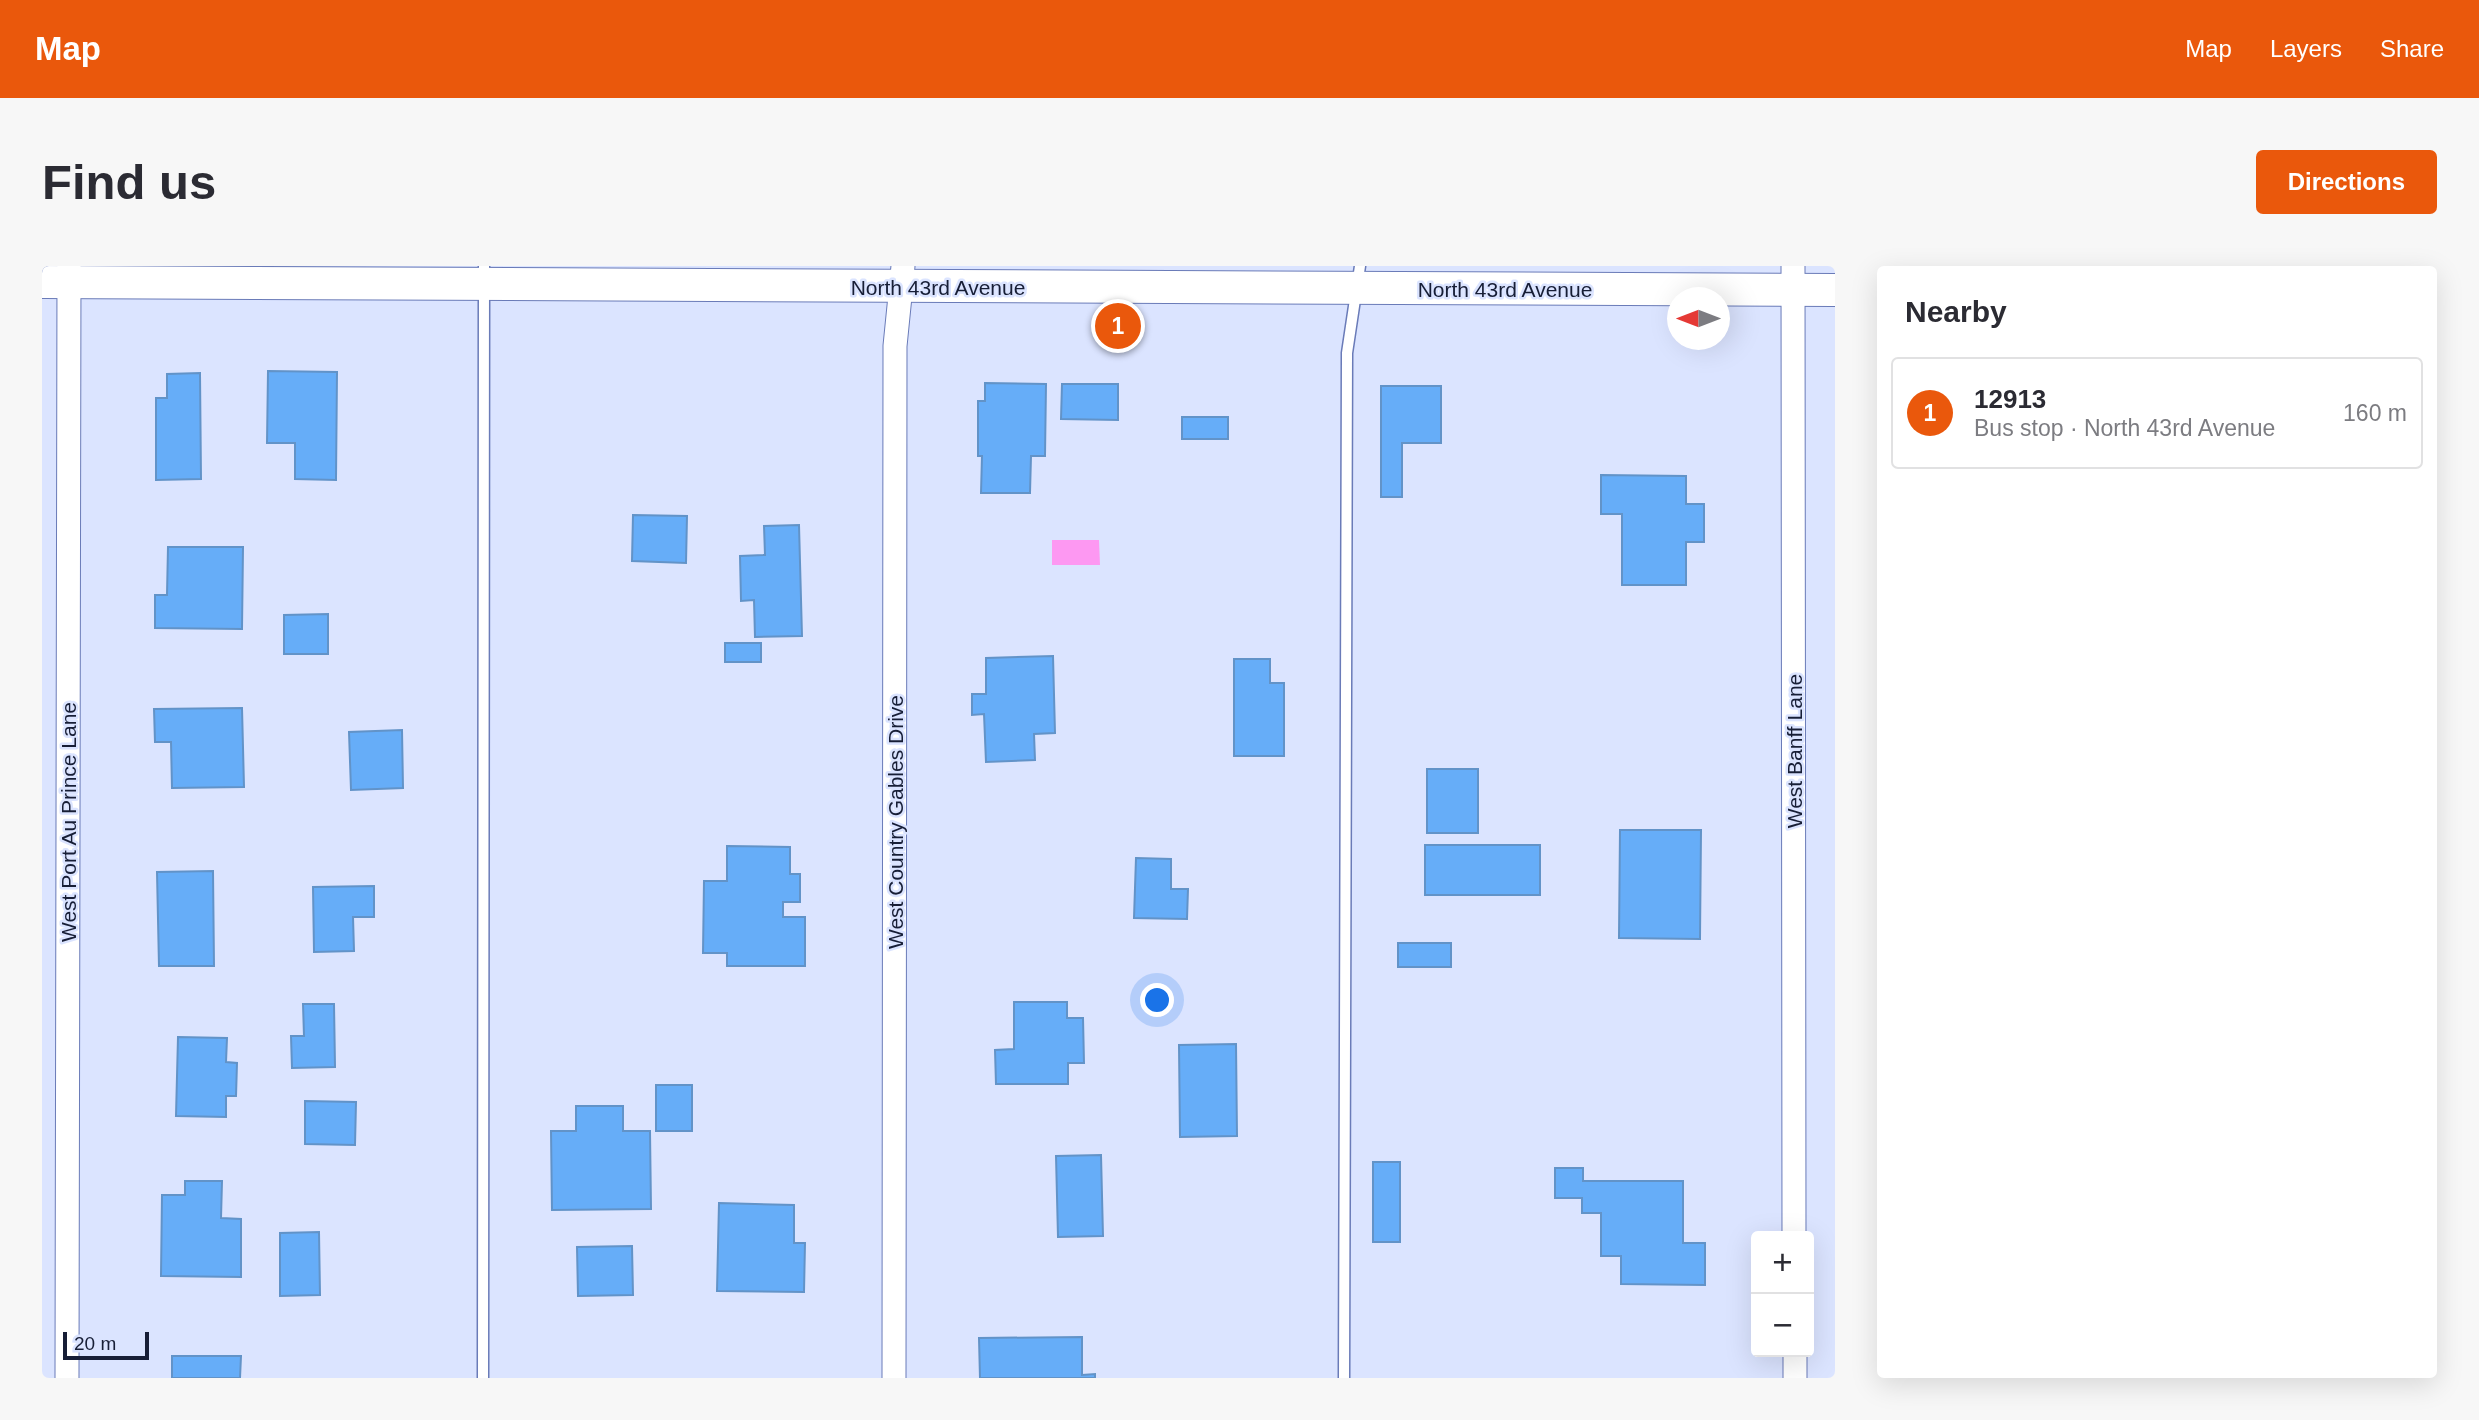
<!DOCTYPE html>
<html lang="en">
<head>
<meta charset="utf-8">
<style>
  :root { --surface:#fff; --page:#f7f7f7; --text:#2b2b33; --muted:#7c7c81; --line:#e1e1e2; --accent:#ea580c }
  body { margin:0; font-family:Helvetica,sans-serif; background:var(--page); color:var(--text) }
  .controls { position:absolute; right:21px; bottom:21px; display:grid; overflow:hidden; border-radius:7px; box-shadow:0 7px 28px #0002 }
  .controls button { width:63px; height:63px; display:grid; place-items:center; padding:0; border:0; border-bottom:2px solid var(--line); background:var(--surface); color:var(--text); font:35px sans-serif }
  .compass { position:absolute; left:1625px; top:21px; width:63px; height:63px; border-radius:50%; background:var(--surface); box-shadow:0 7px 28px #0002; rotate:270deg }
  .scale { position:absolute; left:21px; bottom:18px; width:86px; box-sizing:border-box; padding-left:7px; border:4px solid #171e36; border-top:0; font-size:19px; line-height:24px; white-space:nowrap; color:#171e36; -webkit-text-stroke:5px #dbe4ff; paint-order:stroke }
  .you { position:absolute; left:1116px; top:735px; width:24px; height:24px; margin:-18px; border:5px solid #fff; border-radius:50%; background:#1a73e8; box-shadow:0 0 0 10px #1a73e833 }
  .badge { display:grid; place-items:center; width:46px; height:46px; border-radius:50%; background:var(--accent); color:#fff; font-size:23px; font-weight:700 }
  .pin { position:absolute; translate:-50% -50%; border:4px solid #fff; box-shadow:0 2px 7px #0006 }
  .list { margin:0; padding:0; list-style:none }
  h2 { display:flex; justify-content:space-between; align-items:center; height:91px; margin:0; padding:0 28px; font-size:30px }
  h2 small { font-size:23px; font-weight:400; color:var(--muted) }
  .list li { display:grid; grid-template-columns:46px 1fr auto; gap:21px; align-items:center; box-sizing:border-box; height:112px; margin:0 14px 14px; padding:0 14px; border:2px solid var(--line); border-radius:7px }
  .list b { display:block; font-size:26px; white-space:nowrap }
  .list p { margin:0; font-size:23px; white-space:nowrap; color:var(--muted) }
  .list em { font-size:23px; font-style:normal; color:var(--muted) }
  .map { position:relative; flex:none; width:1793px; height:1112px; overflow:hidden; border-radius:7px }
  header { display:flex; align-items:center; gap:42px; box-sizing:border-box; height:98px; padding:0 35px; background:var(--accent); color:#fff }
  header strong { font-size:33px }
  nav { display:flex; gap:38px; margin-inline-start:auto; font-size:24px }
  .intro { display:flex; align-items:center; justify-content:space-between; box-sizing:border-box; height:168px; padding:0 42px }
  h1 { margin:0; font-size:49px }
  .button { padding:18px 32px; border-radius:7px; background:var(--accent); color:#fff; font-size:24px; font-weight:700 }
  main { display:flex; gap:42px; padding:0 42px }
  aside { flex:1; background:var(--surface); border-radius:7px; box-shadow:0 7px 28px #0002 }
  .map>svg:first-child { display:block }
  .water { fill:#fd98f2 }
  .building { fill:#66adf8; stroke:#6293c8; stroke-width:2 }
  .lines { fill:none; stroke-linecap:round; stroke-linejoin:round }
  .lane-casing { stroke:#6a7bb8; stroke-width:13 }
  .street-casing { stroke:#6a7bb8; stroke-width:25 }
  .secondary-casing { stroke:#6a7bb8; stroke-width:34 }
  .lane { stroke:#fff; stroke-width:10 }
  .street { stroke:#fff; stroke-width:23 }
  .secondary { stroke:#fff; stroke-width:32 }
  .labels { text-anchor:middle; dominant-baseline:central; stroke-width:5; stroke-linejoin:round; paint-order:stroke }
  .street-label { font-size:21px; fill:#171e36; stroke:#dbe4ff }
</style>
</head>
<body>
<header>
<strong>Map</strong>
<nav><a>Map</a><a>Layers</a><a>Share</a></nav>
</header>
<div class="intro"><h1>Find us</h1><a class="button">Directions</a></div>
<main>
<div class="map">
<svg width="1793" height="1112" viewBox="0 0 1793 1112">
  <rect width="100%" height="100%" fill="#dbe4ff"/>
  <path class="water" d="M1010,274h47l1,25h-48z"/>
  <path class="building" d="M226,105l69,1 -1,108 -41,-1v-36h-28z
    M158,107l1,106 -45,1v-82h11v-24z
    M943,117l61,1 -1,72h-14l-1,37h-49l1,-37h-4v-55h7z
    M1020,118h56v36l-57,-1z
    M1339,120h60v57h-39v54h-21z
    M1140,151h46v22h-46z
    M1559,209l85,1v28h18v38h-18v43h-64v-71h-21z
    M591,249l54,1 -1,47 -54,-2z
    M757,259l3,111 -47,1 -1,-37 -13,1 -1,-45 25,-1 -1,-29z
    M126,281h75l-1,82 -87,-1v-33h12z
    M286,348v40h-44v-39z
    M683,377h36v19h-36z
    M1011,390l2,77 -21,1 1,26 -49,2 -2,-48 -12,1v-21h14v-36z
    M1192,393h36v24h14v73h-50z
    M200,442l2,79 -72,1 -1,-46h-16l-1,-33z
    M360,464l1,58 -52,2 -2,-58z
    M1385,503h51v64h-51z
    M1578,564h81l-1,109 -81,-1z
    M1383,579h115v50h-115z
    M685,580l63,1v27h10v28h-17v15h22v49h-78v-13h-24l1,-72h23z
    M1094,592l35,1v30h17l-1,30 -53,-1z
    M171,605l1,95h-55l-2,-94z
    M332,620v31h-21l1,34 -40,1 -1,-65z
    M1356,677h53v24h-53z
    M972,736h53v16h16l1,45h-16v21h-72l-1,-34 19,-1z
    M261,738h31l1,63 -43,1 -1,-32h13z
    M136,771l49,1 -1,24 11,1 -1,33h-10v21l-50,-1z
    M1194,778l1,92 -57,1 -1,-92z
    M614,819h36v46h-36z
    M263,835l51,1 -1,43 -50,-1z
    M534,840h47v25h27l1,78 -99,1 -1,-79h25z
    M1059,889l2,81 -45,1 -2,-81z
    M1331,896h27v80h-27z
    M1513,902h28v13h100v62h22v42l-84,-1v-28h-20v-43h-19v-15h-27z
    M143,915h37l-1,37 20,1v58l-80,-1 1,-81h23z
    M677,937l75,2v38h11l-1,49 -87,-1z
    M277,966l1,63 -40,1v-63z
    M590,980l1,49 -55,1 -1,-49z
    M1040,1071v38l13,-1v4h-115l-1,-40z
    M130,1090h69l-1,22h-68z"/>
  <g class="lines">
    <defs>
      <path id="lane" d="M441,1112l1,-1112
        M1302,1112l3,-1025 13,-87"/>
      <path id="street" d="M1751,0l1,970
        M1753,1086v26
        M25,1112l2,-1112
        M852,1112l1,-1032 8,-80"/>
      <path id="secondary" d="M0,16l1793,8"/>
    </defs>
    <use href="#lane" class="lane-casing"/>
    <use href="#street" class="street-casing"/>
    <use href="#secondary" class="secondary-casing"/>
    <use href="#lane" class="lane"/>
    <use href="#street" class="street"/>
    <use href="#secondary" class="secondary"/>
  </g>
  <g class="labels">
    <g class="street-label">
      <text x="896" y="21">North 43rd Avenue</text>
      <text x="1463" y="23">North 43rd Avenue</text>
      <text transform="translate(1752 485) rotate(-90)">West Banff Lane</text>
      <text transform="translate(26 556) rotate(-90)">West Port Au Prince Lane</text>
      <text transform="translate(853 556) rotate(-90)">West Country Gables Drive</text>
    </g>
  </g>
</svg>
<div class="controls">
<button>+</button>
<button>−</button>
</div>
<svg class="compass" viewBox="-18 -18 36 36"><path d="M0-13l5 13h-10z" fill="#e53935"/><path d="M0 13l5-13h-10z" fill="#7c7c81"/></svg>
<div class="scale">20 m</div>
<div class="you"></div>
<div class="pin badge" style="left:1076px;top:60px">1</div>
</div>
<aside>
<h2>Nearby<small></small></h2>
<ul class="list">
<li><span class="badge">1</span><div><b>12913</b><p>Bus stop · North 43rd Avenue</p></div><em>160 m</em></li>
</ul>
</aside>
</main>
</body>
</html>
